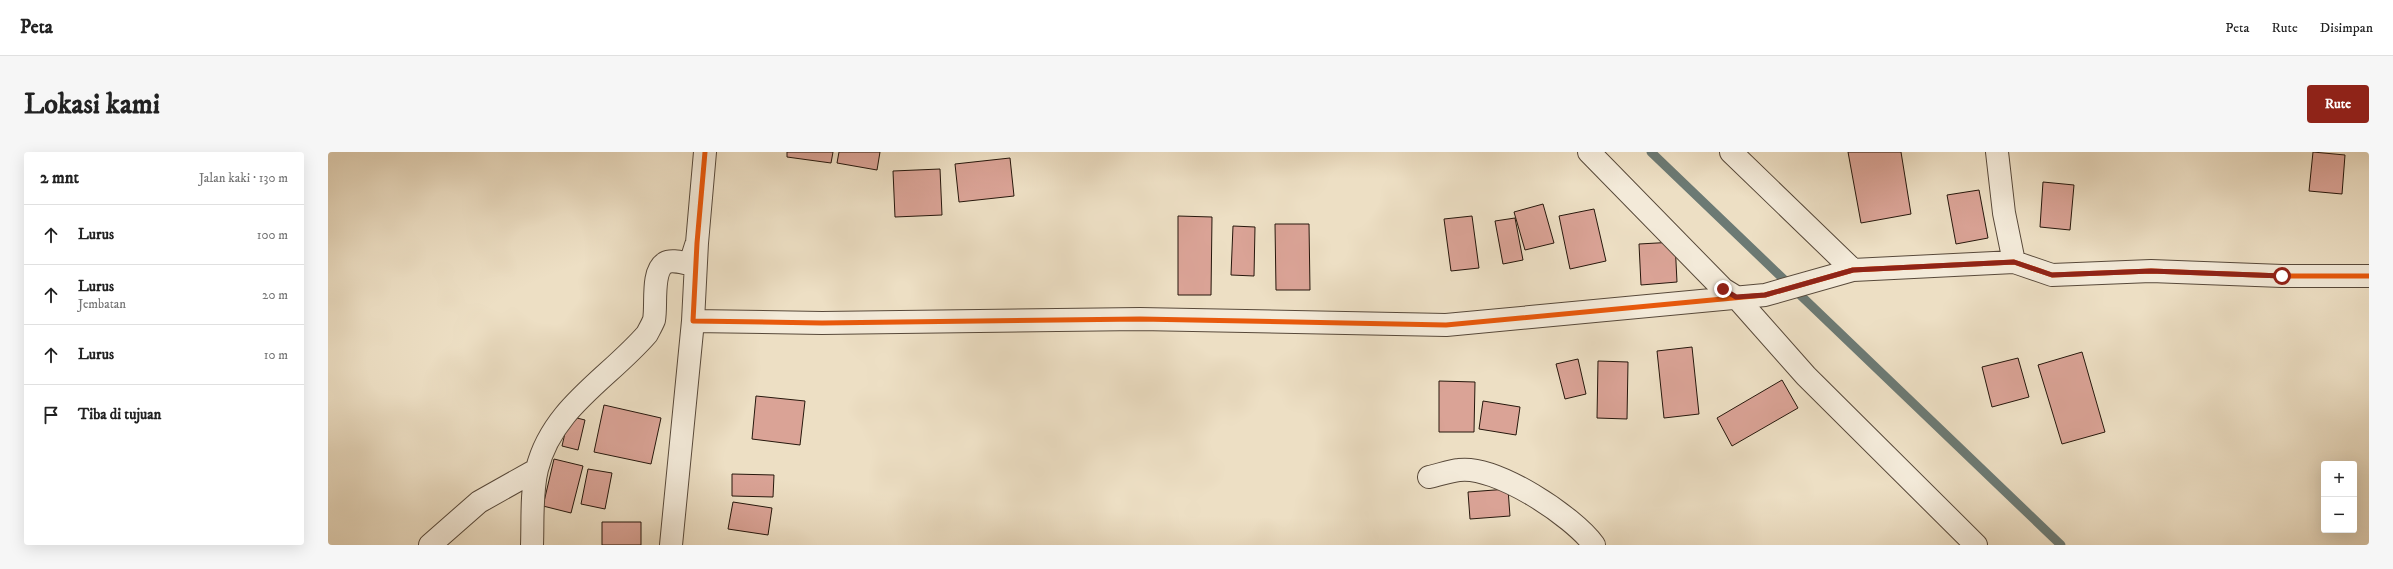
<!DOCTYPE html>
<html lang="id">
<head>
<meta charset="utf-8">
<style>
  :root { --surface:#fff; --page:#f6f6f6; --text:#222; --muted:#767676; --line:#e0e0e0; --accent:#8f2418 }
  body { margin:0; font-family:"IM FELL DW Pica",serif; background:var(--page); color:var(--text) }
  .controls { position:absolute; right:12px; bottom:12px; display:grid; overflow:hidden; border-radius:4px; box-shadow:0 4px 16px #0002 }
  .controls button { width:36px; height:36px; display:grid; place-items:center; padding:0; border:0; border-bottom:1px solid var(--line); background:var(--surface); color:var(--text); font:20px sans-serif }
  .stop { position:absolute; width:12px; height:12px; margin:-9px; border:3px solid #8f2418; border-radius:50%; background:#fff }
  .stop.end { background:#8f2418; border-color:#fff; box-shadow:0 1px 4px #0008 }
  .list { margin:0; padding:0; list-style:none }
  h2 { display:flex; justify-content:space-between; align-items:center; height:52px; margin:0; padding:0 16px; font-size:17px }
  h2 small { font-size:13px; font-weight:400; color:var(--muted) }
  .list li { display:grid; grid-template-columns:26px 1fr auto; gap:12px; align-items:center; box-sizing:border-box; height:60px; padding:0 16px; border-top:1px solid var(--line) }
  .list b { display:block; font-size:15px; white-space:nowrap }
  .list p { margin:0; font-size:13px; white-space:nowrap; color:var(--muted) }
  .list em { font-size:13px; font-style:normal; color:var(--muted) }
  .icon { flex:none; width:22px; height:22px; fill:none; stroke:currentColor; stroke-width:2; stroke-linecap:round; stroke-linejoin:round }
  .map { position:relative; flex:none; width:2041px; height:393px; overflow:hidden; border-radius:4px }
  header { display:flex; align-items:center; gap:24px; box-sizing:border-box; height:56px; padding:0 20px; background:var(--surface); border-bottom:1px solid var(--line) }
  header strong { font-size:19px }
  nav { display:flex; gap:22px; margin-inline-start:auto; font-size:14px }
  .intro { display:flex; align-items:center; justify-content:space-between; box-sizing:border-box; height:96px; padding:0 24px }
  h1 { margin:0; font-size:28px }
  .button { padding:10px 18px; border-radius:4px; background:var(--accent); color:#fff; font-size:14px; font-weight:700 }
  main { display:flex; gap:24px; padding:0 24px }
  aside { flex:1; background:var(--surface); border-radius:4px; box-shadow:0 4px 16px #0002 }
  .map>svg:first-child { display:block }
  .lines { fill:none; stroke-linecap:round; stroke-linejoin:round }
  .stream { stroke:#6c7a74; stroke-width:9 }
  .building { fill:#daa396; stroke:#26170c }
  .minor-casing { stroke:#58493a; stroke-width:24 }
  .minor { stroke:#f3ead9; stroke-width:22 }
  .cycleway-casing { stroke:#f3ead9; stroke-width:8 }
  .cycleway { stroke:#e8590c; stroke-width:5 }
  .route { stroke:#8f2418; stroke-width:5 }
</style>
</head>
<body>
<header>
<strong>Peta</strong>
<nav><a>Peta</a><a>Rute</a><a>Disimpan</a></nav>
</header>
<div class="intro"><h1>Lokasi kami</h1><a class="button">Rute</a></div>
<main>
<aside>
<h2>2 mnt<small>Jalan kaki · 130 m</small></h2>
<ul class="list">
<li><svg class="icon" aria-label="ahead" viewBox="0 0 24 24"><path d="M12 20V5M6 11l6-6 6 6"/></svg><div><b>Lurus</b></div><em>100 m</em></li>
<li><svg class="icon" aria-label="ahead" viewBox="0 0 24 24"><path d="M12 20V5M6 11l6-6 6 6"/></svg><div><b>Lurus</b><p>Jembatan</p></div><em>20 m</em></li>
<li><svg class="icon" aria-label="ahead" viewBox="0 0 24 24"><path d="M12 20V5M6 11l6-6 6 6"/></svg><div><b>Lurus</b></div><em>10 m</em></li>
<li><svg class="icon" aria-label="arrive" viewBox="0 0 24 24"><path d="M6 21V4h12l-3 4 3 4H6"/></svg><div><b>Tiba di tujuan</b></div></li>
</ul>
</aside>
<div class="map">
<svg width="2041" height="393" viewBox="0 0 2041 393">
  <rect width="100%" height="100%" fill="#eddfc4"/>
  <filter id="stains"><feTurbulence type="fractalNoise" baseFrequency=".005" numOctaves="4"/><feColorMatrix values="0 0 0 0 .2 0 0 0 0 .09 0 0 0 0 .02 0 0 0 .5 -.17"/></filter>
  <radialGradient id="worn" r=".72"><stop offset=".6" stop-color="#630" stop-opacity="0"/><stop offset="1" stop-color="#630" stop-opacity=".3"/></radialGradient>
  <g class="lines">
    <path class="stream" d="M1323,0l410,393"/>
  </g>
  <path class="building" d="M459,0h46l-2,11 -44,-6z
    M511,0h41l-3,18 -40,-7z
    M1520,0h53l10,62 -50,9z
    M1985,0l32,3 -3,39 -33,-3z
    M682,6l4,38 -55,6 -4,-38z
    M612,17l2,46 -47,2 -2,-46z
    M1715,30l31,3 -4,45 -30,-3z
    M1651,38l9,48 -32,6 -9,-49z
    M1215,52l11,39 -29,7 -11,-38z
    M1266,57l12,52 -36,8 -11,-53z
    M850,64l34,1 -1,78h-33z
    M1144,64l7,52 -28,3 -7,-52z
    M1187,66l8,42 -20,4 -8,-43z
    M947,72h34l1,66h-34z
    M905,74l22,1 -1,49 -23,-1z
    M1347,90l2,40 -36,3 -2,-41z
    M1364,195l7,67 -35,4 -7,-67z
    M1754,200l23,80 -43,12 -24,-79z
    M1690,206l11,39 -37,10 -10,-40z
    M1250,207l8,35 -21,5 -9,-35z
    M1270,209l30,1 -1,57 -30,-1z
    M1454,228l16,28 -66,38 -15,-28z
    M1111,229l36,1 -1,50h-35z
    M428,244l49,5 -5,44 -48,-6z
    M1155,249l37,6 -4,28 -37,-6z
    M276,253l57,13 -10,46 -57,-12z
    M241,264l16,4 -7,30 -16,-4z
    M226,307l29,7 -12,47 -28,-7z
    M260,317l24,4 -7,36 -24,-5z
    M404,322l42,1 -1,22 -41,-1z
    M1180,337l2,27 -40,3 -2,-27z
    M405,350l39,6 -4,27 -40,-6z
    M274,370h39v23h-39z"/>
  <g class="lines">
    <defs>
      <path id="minor" d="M377,0l-8,91 -4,78 129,2 318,-4 306,6 319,-30 88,-25 161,-8 38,13 99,-4 131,5h87
        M1261,0l134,137 13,8 70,79 170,169
        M1403,0l122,118
        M1669,0l7,61 10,49
        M1101,325c10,-2 20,-6 30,-7 37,-5 114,46 135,75
        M102,393l49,-43 57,-32
        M204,393c1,-25 -1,-52 5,-76 15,-61 71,-90 110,-135 2,-4 5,-9 7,-14 3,-15 -3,-48 11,-57 7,-4 18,0 25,1l6,-19
        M343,393l22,-224"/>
    </defs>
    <use href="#minor" class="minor-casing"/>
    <use href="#minor" class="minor"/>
    <defs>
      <path id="cycleway" d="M377,0l-8,91 -4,78 129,2 318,-4 306,6 319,-30 88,-25 161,-8 38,13 99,-4 131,5h87"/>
    </defs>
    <use href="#cycleway" class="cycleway-casing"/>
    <use href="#cycleway" class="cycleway"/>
  </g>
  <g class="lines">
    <path class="route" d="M1395,137l13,8 29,-2 88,-25 161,-8 38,13 99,-4 131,5"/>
  </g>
  <rect width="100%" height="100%" filter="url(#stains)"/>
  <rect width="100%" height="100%" fill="url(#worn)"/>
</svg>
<div class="controls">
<button>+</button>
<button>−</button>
</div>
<div class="stop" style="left:1954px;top:124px"></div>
<div class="stop end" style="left:1395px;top:137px"></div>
</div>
</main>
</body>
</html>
